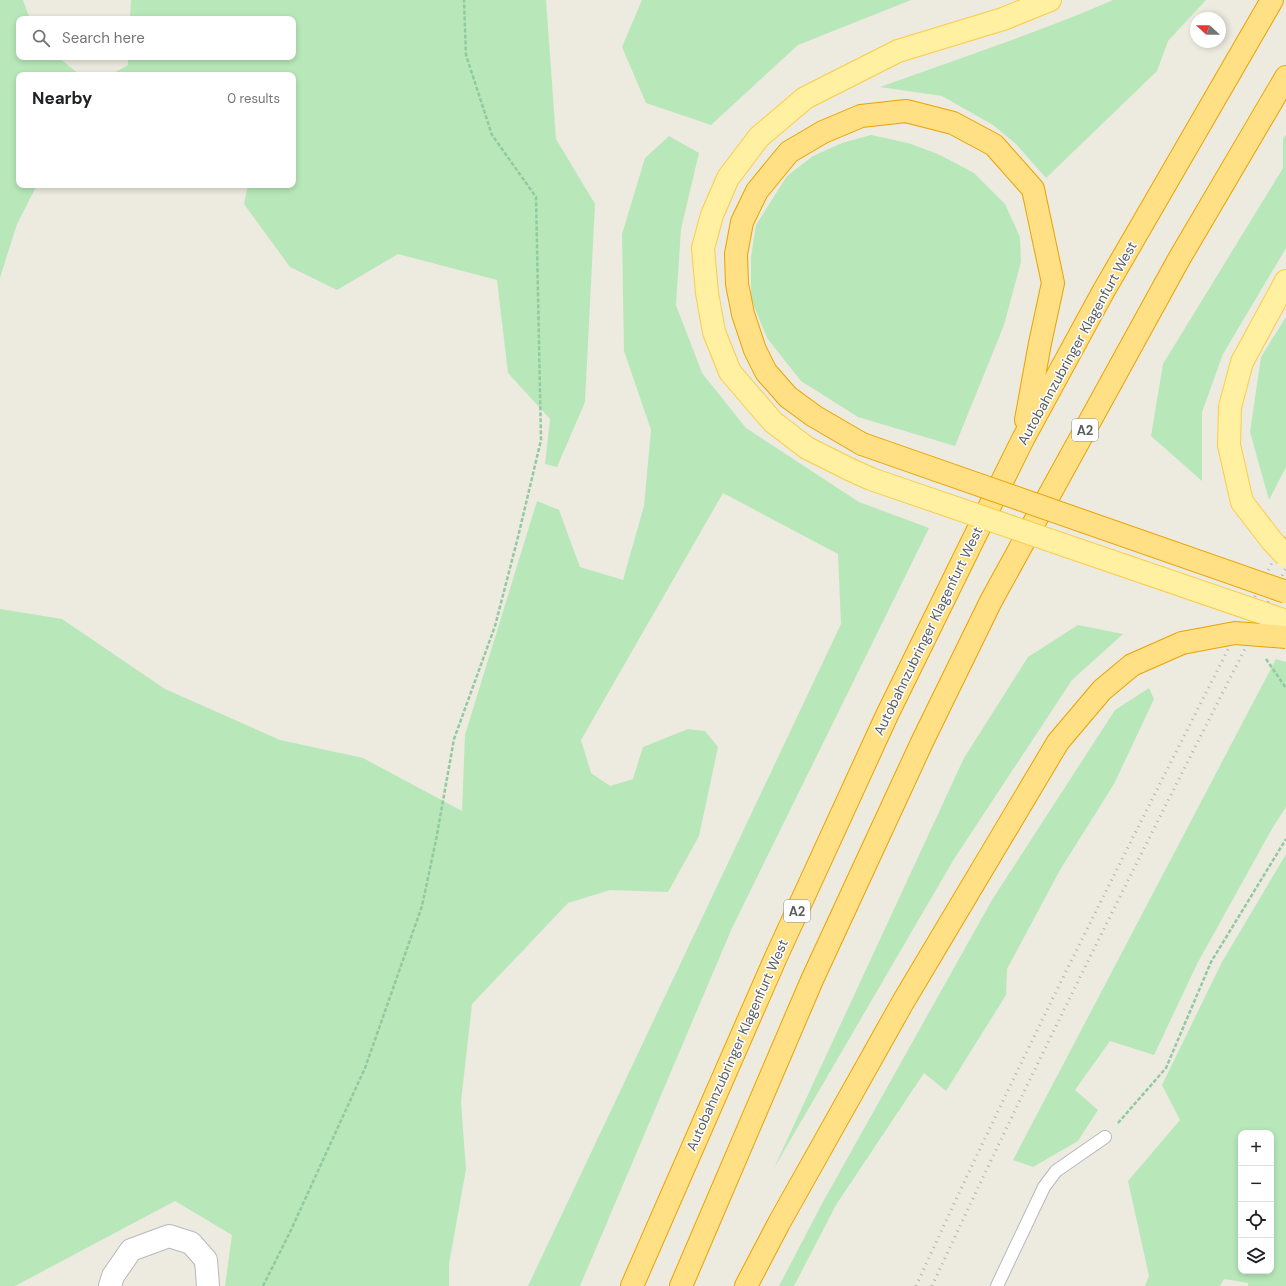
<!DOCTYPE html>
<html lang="en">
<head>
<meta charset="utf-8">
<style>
  :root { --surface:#fff; --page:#f6f6f6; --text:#202124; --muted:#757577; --line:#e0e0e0 }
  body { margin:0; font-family:"DM Sans",sans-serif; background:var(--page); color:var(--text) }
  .controls { position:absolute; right:12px; bottom:12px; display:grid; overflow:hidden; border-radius:8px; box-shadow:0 2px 6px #0003 }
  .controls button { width:36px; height:36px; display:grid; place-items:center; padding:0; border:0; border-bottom:1px solid var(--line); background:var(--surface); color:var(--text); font:20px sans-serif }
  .compass { position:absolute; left:1190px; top:12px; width:36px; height:36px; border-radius:50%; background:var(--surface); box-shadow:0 2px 6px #0003; rotate:291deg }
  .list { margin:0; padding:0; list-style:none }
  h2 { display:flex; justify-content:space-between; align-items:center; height:52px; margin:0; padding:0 16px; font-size:17px }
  h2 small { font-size:13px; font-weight:400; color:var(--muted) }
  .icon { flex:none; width:22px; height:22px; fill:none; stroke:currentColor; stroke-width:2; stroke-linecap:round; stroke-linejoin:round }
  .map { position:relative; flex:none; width:1286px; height:1286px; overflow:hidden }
  .search { position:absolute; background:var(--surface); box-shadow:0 2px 6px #0003; left:16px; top:16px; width:280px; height:44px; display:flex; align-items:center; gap:10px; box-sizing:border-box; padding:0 14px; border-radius:8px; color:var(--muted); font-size:15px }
  .panel { position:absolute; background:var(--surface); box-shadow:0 2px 6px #0003; left:16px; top:72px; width:280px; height:116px; border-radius:8px }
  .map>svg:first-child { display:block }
  .green { fill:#b8e8b9; fill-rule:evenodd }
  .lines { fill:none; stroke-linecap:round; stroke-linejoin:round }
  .lane-casing { stroke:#b5b8be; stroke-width:14 }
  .street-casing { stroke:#b5b8be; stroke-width:24 }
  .primary-casing { stroke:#fecb47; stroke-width:24 }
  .highway-casing { stroke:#eca200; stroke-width:24 }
  .path { stroke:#91c9a1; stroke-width:2.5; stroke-dasharray:4 2; stroke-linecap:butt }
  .lane { stroke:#fff; stroke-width:12 }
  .street { stroke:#fff; stroke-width:22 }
  .primary { stroke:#fff0a2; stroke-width:22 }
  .highway { stroke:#ffe084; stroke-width:22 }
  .rail { stroke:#b2b3b3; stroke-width:3; stroke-dasharray:1 5; stroke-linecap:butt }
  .primary-bridge-casing { stroke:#fecb47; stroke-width:24; stroke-linecap:butt }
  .highway-bridge-casing { stroke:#eca200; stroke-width:24; stroke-linecap:butt }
  .primary-bridge { stroke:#fff0a2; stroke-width:22 }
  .highway-bridge { stroke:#ffe084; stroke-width:22 }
  .labels { text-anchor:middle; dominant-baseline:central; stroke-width:3; stroke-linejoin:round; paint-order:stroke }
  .shield { fill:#fff; stroke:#8a8e91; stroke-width:1 }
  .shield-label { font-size:13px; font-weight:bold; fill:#585d62 }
  .street-label { font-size:14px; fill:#585d62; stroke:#fff }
</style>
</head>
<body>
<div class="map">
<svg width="1286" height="1286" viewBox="0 0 1286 1286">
  <rect width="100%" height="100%" fill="#edeadf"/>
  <path class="green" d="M0,0h23l7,19h-11v38h39l22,18h-61v110h18l-20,39 -17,54z
    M131,0h415l10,139 39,65 -10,198 -28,65 -12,-3 5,-45 -42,-46 -11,-93 -99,-26 -61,36 -47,-23 -46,-63 4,-19h45v-110h-183l18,-10v-8h165v-38h-163z
    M642,0h269l-113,45 -87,80 -65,-22 -24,-56z
    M1113,0h93l-38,41 -11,30 -111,107 -30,-34 -23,-19 -51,-29 -62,-9c78,-28 157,-54 233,-87z
    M871,135l37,8 30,11 36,19 31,31 15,33 1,25 -17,63 -49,121 -97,-29 -57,-36 -34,-43 -16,-39v-42l5,-32 31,-49 26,-20 29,-13z
    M1286,135v113l-63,106 -21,58v69l-51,-45 12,-72 120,-196v-30z
    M669,136l30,17 -18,76 -5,76 26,68 44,55 113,74 70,26 -197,400 -152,358h-52l313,-662 -3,-70 -115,-61 -142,247 10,33 19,13 23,-7 10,-32 45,-18 17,2 13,16 -19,89 -31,56 -58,-2 -42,13 -96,101 -11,98 5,67 -17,95v22h-224l7,-51 -57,-34 -160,85h-15v-677l62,10 103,70 115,51 83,18 99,53 3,-76 72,-234 22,9 21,57 43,13 21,-74 7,-76 -27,-79 -2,-117 23,-76z
    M1286,317v150l-17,33 -19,-68 11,-75z
    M1078,625l45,9 -51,46 -118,179 -180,309 190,-410 64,-101z
    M1276,659l10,3v145l-13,20 -76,137 -43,91 -44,-14 -35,49 23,20 -20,31 -45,26 -20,-7z
    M1149,688l5,11 -40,85 -54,86 -53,99 -1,26 -60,96 -22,-18 -88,132 -42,81h-15l45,-86 168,-300 123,-190z
    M1286,854v432h-38v-3l-24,-4 -4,7h-75l4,-10 -21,-95 52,-61 -18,-35 60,-123zM1241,1133h30v138h-30z"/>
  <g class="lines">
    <defs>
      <path id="lane" d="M997,1286l47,-99 12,-16 49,-34"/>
      <path id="street" d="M110,1286l3,-10 18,-26 38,-14 22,7 15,17 2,26"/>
      <path id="primary" d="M1230,407l12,-45 44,-81
        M849,469l-42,-21 -34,-26 -43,-50 -16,-40 -7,-39 -4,-45 9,-33 16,-37 31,-41 46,-39 93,-47 105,-32 47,-19"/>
      <path id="highway" d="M862,444l-48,-28 -26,-19 -22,-25 -11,-22 -12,-36 -6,-30 -1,-30 6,-32 15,-31 32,-39 34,-20 38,-16 45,-5 47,12 41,22 39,44 20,94 -13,60 -14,77
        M632,1286l144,-329 111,-242 86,-175 50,-101 80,-147 169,-292
        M681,1286l131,-306 111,-240 68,-139 188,-342 107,-182
        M746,1286l33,-63 124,-221 155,-260 44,-52 30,-25 50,-22"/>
    </defs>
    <use href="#lane" class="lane-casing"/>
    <use href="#street" class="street-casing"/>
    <use href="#primary" class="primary-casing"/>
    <use href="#highway" class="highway-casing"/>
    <path class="path" d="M1266,659l20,29
      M1118,1123l48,-55 45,-106 75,-123
      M263,1286l28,-56 74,-162 57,-162 14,-66 18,-101 41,-113 23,-89 23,-97 -5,-243 -44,-62 -26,-80 -2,-55"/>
    <use href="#lane" class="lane"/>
    <use href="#street" class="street"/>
    <use href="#primary" class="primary"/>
    <use href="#highway" class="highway"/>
    <path class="rail" d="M916,1286c116,-254 244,-502 370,-751
      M932,1286c112,-242 233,-480 354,-718"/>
    <defs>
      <path id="primary-bridge" d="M1230,407l-1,38 13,57 30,39 14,15
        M849,469l22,10 415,142"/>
      <path id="highway-bridge" d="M862,444l424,148
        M1182,643l53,-10 51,4"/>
    </defs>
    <use href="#primary-bridge" class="primary-bridge-casing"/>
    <use href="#highway-bridge" class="highway-bridge-casing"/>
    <use href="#primary-bridge" class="primary-bridge"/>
    <use href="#highway-bridge" class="highway-bridge"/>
  </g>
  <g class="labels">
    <g class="shield">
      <rect x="1072" y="419" width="26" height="22" rx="3"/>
      <rect x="784" y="900" width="26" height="22" rx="3"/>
    </g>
    <g class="shield-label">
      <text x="1085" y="430">A2</text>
      <text x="797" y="911">A2</text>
    </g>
    <g class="street-label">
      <text transform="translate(1077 343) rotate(-61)">Autobahnzubringer Klagenfurt West</text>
      <text transform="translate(928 631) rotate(-64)">Autobahnzubringer Klagenfurt West</text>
      <text transform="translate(737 1045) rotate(-66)">Autobahnzubringer Klagenfurt West</text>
    </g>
  </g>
</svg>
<div class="controls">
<button>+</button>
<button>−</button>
<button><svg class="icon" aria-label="locate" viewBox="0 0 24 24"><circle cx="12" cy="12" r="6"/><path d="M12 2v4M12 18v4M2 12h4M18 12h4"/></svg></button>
<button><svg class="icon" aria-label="layers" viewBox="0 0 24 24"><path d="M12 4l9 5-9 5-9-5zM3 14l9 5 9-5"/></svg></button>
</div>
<svg class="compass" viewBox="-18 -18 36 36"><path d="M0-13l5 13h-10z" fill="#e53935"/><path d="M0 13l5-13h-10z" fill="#757577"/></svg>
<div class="search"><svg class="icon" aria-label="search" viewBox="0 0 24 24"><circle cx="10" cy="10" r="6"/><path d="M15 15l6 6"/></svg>Search here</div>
<section class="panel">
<h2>Nearby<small>0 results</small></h2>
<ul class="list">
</ul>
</section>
</div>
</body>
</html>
